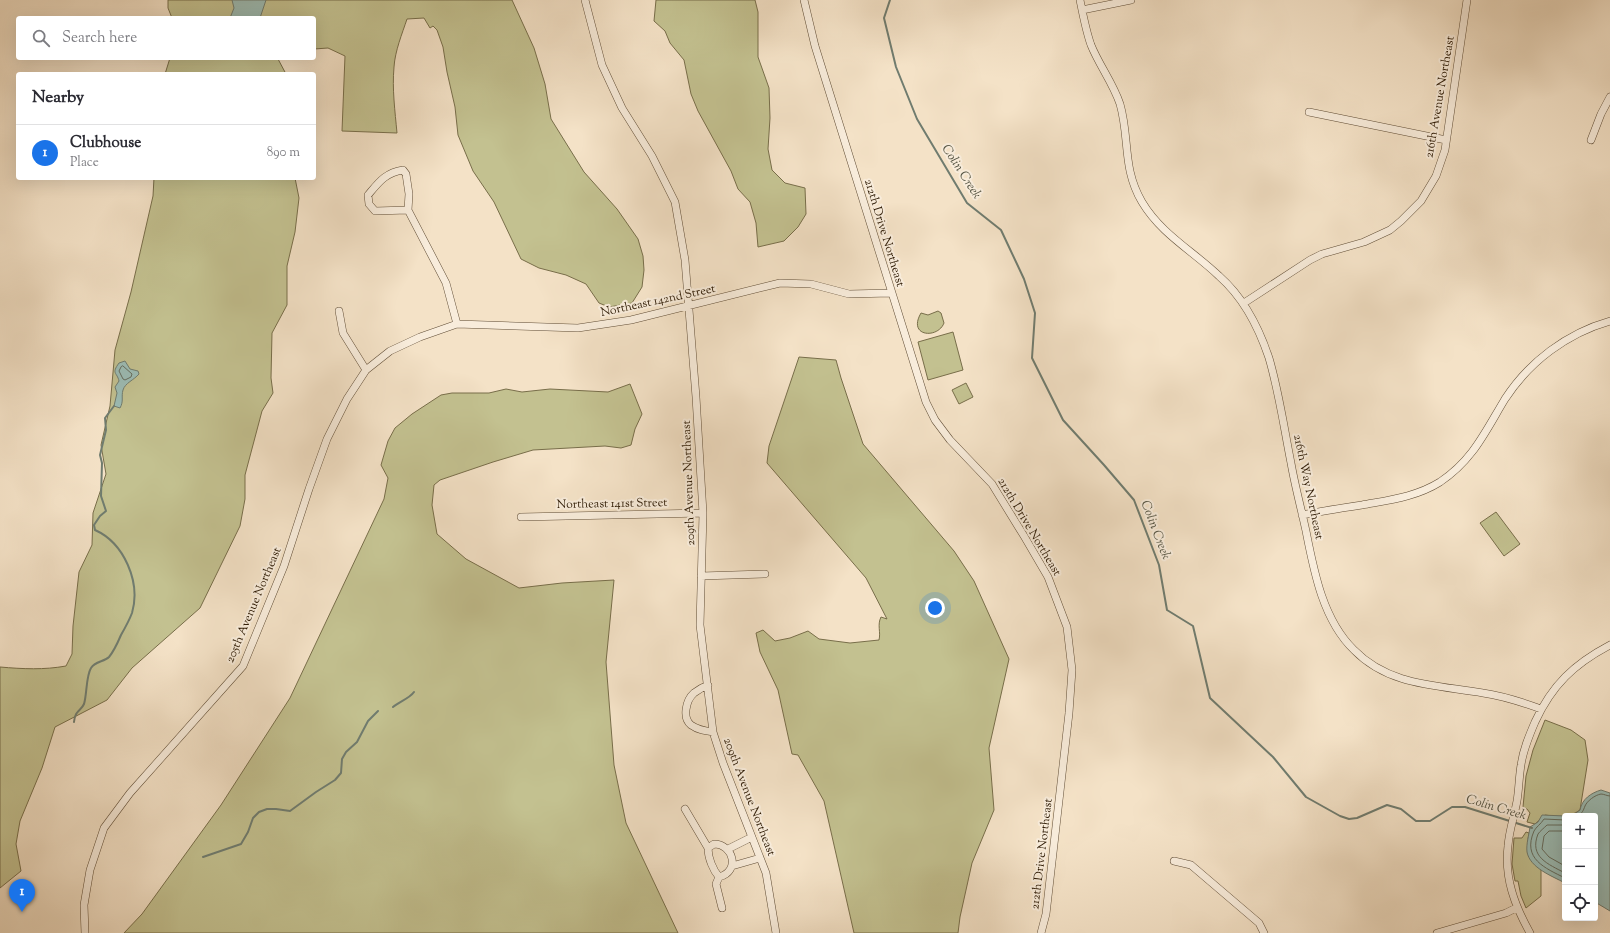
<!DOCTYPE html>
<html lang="en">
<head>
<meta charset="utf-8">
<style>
  :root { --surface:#fff; --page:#f7f7f7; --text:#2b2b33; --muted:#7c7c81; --line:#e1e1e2; --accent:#1a73e8 }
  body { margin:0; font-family:"Sorts Mill Goudy",serif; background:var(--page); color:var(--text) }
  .controls { position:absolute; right:12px; bottom:12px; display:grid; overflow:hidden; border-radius:4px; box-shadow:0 4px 16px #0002 }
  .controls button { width:36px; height:36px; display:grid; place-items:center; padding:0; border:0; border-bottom:1px solid var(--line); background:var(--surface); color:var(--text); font:20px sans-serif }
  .you { position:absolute; left:935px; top:608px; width:14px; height:14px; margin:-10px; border:3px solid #fff; border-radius:50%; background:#1a73e8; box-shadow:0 0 0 6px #1a73e833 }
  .badge { display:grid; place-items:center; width:26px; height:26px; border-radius:50%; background:var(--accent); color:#fff; font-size:13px; font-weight:700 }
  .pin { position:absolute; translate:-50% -33px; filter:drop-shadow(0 1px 2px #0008) }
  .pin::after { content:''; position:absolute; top:21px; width:14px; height:12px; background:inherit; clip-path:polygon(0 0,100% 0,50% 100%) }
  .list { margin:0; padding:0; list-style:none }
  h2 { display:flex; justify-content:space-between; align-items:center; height:52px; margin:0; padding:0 16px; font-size:17px }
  h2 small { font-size:13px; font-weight:400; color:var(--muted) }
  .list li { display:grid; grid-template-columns:26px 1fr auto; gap:12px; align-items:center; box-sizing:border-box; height:56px; padding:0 16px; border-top:1px solid var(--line) }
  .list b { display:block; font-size:15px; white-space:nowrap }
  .list p { margin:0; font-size:13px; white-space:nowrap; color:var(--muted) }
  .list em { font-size:13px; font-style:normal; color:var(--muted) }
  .icon { flex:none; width:22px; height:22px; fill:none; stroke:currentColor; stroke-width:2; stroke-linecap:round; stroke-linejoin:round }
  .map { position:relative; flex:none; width:1610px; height:933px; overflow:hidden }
  .search { position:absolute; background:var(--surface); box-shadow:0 4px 16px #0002; left:16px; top:16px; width:300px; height:44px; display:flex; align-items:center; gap:10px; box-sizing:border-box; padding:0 14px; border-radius:4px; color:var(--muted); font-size:15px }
  .panel { position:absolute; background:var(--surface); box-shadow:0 4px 16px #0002; left:16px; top:72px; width:300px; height:108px; border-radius:4px }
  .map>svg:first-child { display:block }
  .green { fill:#c3c190; stroke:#786e4a }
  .water { fill:#9cbdb6; stroke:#707c6f }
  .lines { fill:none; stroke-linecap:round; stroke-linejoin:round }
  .shore { stroke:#656c5e; stroke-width:1 }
  .stream { stroke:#707c6f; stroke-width:2 }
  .minor-casing { stroke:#604d36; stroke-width:8 }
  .minor { stroke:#f8ecdb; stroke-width:7 }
  .labels { text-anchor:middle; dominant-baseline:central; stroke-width:4; stroke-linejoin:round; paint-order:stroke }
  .street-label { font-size:12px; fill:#2e1b05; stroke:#f8ecdb }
  .water-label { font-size:13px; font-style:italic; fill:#545443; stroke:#f8ecdb }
</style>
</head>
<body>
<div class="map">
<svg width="1610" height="933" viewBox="0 0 1610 933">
  <rect width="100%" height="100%" fill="#f4e2c7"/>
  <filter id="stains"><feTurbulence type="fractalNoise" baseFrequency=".005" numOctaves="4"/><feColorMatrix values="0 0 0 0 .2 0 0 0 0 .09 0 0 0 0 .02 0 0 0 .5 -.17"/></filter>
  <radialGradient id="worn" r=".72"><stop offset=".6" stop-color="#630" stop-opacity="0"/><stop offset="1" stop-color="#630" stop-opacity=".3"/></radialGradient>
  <path class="green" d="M168,0h344l22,48 11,36 6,35 33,53 33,37 21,30 5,17 1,14 -2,17 -10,16 -23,4 -10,-4 -13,-19 -20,-9 -27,-7 -18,-9 -27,-57 -21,-31 -15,-36 -3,-28 -8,-35 -4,-25 -6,-17 -4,-4 -3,2 -6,-10 -17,1c-5,15 -12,32 -13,48 -2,22 1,44 3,66l-55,-2 3,-75 -17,-8 -14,1v-31h-142l-4,-10z
    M656,0h99l3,12v45l11,31 1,30 -2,31 4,21 13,13 20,5 1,26 -8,13 -14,14 -26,6 -2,-24 -6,-21 -12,-13 -7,-18 -33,-60 -7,-17 -7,-34 -14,-17 -5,-12 -11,-10z
    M170,58h109l-1,1 8,15h-121z
    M154,178h141l4,20 -4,34 -8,34v39l-15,28 -1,45 2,15 -11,18 -17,64v24l-5,27 -40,82 -68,60 -25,32 -52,27 -13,41 -22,53 -4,23 5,27 -21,17v-221c23,2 44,3 66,-1l6,-12 1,-28 6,-54 13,-27 1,-32 13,-39 -5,-29 9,-39 5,-56 16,-58 22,-96z
    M938,311l3,2 3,10c-6,16 -37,14 -23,-10l7,2z
    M953,332l10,38 -35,10 -10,-38z
    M799,357l37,3 5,18 22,66 91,107 20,30 35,78 -20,89 5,62 -22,53 -12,54 -2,16h-104l-30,-132 -26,-46 -6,-1 -14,-64 -18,-38 -4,-19 7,-3 12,11 15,-3 18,-7 11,8 31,4 29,-3c2,-8 -2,-15 2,-23l6,2 -21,-41 -99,-115 2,-17z
    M966,383l7,14 -14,7 -7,-14z
    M630,384l12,30 -7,15 -4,16 -10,3 -16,-2 -72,4 -40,12 -53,18 -6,5 -2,20 5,29 29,25 53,29 43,-5 52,-3 -8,82 8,103 12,58 52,110h-554l18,-19 79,-109 69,-107 94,-199 4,-21 -7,-13 7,-24 7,-13 17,-14 29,-19 11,-2h37l17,-4 16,3 28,-3 58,3z
    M1496,512l24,32 -16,12 -24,-33z
    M1545,720l26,10 14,10 3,20 -8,50c-11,8 -21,7 -35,5l-10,9 -8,-2 3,-9 -3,-4 -4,-2 3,-31 7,-26z
    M1526,832l3,1c-3,18 -2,24 12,37v26l-15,12 -5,-12 -3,-15h-3l-3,-17 2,-26h8z"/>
  <path class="water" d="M232,0h34l-6,18h-30l4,-10z
    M125,361l5,8 8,2 1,3c-5,6 -14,9 -16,16 -2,7 1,11 -3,18l-6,-2 3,-13 -2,-6 4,-6c-2,-9 -8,-7 0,-18z
    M1601,790l9,3v118l-15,-9v-86h-28l6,-1 7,-5c2,-11 11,-17 21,-20z
    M1542,815l23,1v67c-13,-7 -35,-15 -38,-31 -1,-8 2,-17 3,-25l8,-5z"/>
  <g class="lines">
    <path class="shore" d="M123,366l9,8 -1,3 -6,3 -2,-1 -4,-8 2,-4z
      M1578,816c5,-4 5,-5 7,-10 2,-5 10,-11 16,-12 3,0 6,2 9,2
      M1565,820l-21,-1c-3,5 -8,8 -10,12 -12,28 11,37 31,47
      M1565,825h-18c-3,3 -7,6 -9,9 -9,23 10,30 27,39
      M1565,831h-16l-5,5 -2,13 7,8 16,9"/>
    <path class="stream" d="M890,0l-6,18 12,49 21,52 50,84 34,27 23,49 11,34 -3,45 31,62 41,45 30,35 25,65 8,45 26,16 17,72 63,59 33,40 34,19 9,3 8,-1 30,-13 14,4 15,12h14l22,-14h13l67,21
      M393,707c6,-5 17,-9 21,-15
      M74,722c1,-12 7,-11 10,-18 3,-10 2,-28 7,-36 4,-7 13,-6 18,-11 5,-6 9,-15 12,-22 4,-7 8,-14 11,-22 9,-31 -8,-70 -37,-83l-1,-5 6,-9 6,-5 -5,-15 1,-33 -2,-8 6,-25 -1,-12 9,-12
      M203,857l38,-13 7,-12 5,-14 6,-6 8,-3h9l14,2 26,-19 19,-12 6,-7 1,-14 4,-7 11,-10 11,-21 10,-10"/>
    <defs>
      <path id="minor" d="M585,0l17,65 20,43 30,48 23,46 10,58 11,137 7,116 -3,112 13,107 10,31 43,110 10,60
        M804,0l11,46 111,356 9,18 15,20 42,44 32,52 24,41 19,50 5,43 -3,43 -23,201 -5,19
        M1080,0c3,15 6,31 11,45 8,20 22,38 29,59 10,35 2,64 22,98 19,32 51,49 77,74 24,21 40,52 50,82 10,34 15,70 22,105 4,23 10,45 15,68 8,41 17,89 48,119 35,36 83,35 129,43 20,3 39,9 58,16
        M1082,10l49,-10
        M1309,112l137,28
        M1591,140l10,-26 9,-17
        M408,210l-33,1 -6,-7 -1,-9c11,-13 17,-22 35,-25l3,4 3,20 -1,16 38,73 11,41
        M1244,303l66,-43 12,-6 42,-12 26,-12 11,-9 20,-20 15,-25 9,-26 22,-150
        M339,311l4,22 23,37
        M1302,515c20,-4 40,-7 60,-10 27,-5 54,-8 78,-23 33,-22 45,-50 65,-83 24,-37 62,-66 105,-78
        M521,517l182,-4
        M701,576l64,-2
        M708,685c-5,2 -10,5 -14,8 -8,7 -12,25 -3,32 7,5 14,6 22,7
        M685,809l23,39
        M714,844c19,0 27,27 5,33 -6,-7 -11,-19 -11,-29z
        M728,849l24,-12
        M1174,861l17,4 68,58 5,10
        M732,866l28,-8
        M719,877l-3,7 6,24
        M85,933l-1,-28 6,-35 14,-42 26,-35 113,-127 41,-100 25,-77 18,-50 20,-40 19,-29 24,-19 30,-14 37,-13 121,4 53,-8 149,-37 31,1 38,10 42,-1
        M1437,933l69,-20 10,-5
        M1530,933c-15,-27 -26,-55 -22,-87 1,-15 6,-29 9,-45 2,-12 2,-24 4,-36 2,-15 8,-29 14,-43 17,-37 39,-58 75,-77"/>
    </defs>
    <use href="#minor" class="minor-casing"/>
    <use href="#minor" class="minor"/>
  </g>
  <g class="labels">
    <g class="street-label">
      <text transform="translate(1440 97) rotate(-80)">216th Avenue Northeast</text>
      <text transform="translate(884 233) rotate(73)">212th Drive Northeast</text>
      <text transform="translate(658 301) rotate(-12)">Northeast 142nd Street</text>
      <text transform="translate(689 483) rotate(-92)">209th Avenue Northeast</text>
      <text transform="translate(1308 487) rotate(78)">216th Way Northeast</text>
      <text transform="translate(612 504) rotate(-1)">Northeast 141st Street</text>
      <text transform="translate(1029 527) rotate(59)">212th Drive Northeast</text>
      <text transform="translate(254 605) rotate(-67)">205th Avenue Northeast</text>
      <text transform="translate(749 797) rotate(69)">209th Avenue Northeast</text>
      <text transform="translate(1042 854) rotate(-83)">212th Drive Northeast</text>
    </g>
    <g class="water-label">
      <text transform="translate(961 172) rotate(57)">Colin Creek</text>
      <text transform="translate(1155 530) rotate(69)">Colin Creek</text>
      <text transform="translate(1496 808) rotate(16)">Colin Creek</text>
    </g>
  </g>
  <rect width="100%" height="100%" filter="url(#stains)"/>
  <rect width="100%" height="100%" fill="url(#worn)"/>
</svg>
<div class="controls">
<button>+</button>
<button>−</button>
<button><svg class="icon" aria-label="locate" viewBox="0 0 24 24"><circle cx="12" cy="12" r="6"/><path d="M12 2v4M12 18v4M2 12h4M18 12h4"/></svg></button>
</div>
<div class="you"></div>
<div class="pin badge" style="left:22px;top:912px">1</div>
<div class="search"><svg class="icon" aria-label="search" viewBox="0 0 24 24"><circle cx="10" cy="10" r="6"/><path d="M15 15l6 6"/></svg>Search here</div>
<section class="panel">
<h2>Nearby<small></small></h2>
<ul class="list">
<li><span class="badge">1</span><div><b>Clubhouse</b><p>Place</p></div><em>890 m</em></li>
</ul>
</section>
</div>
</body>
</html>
